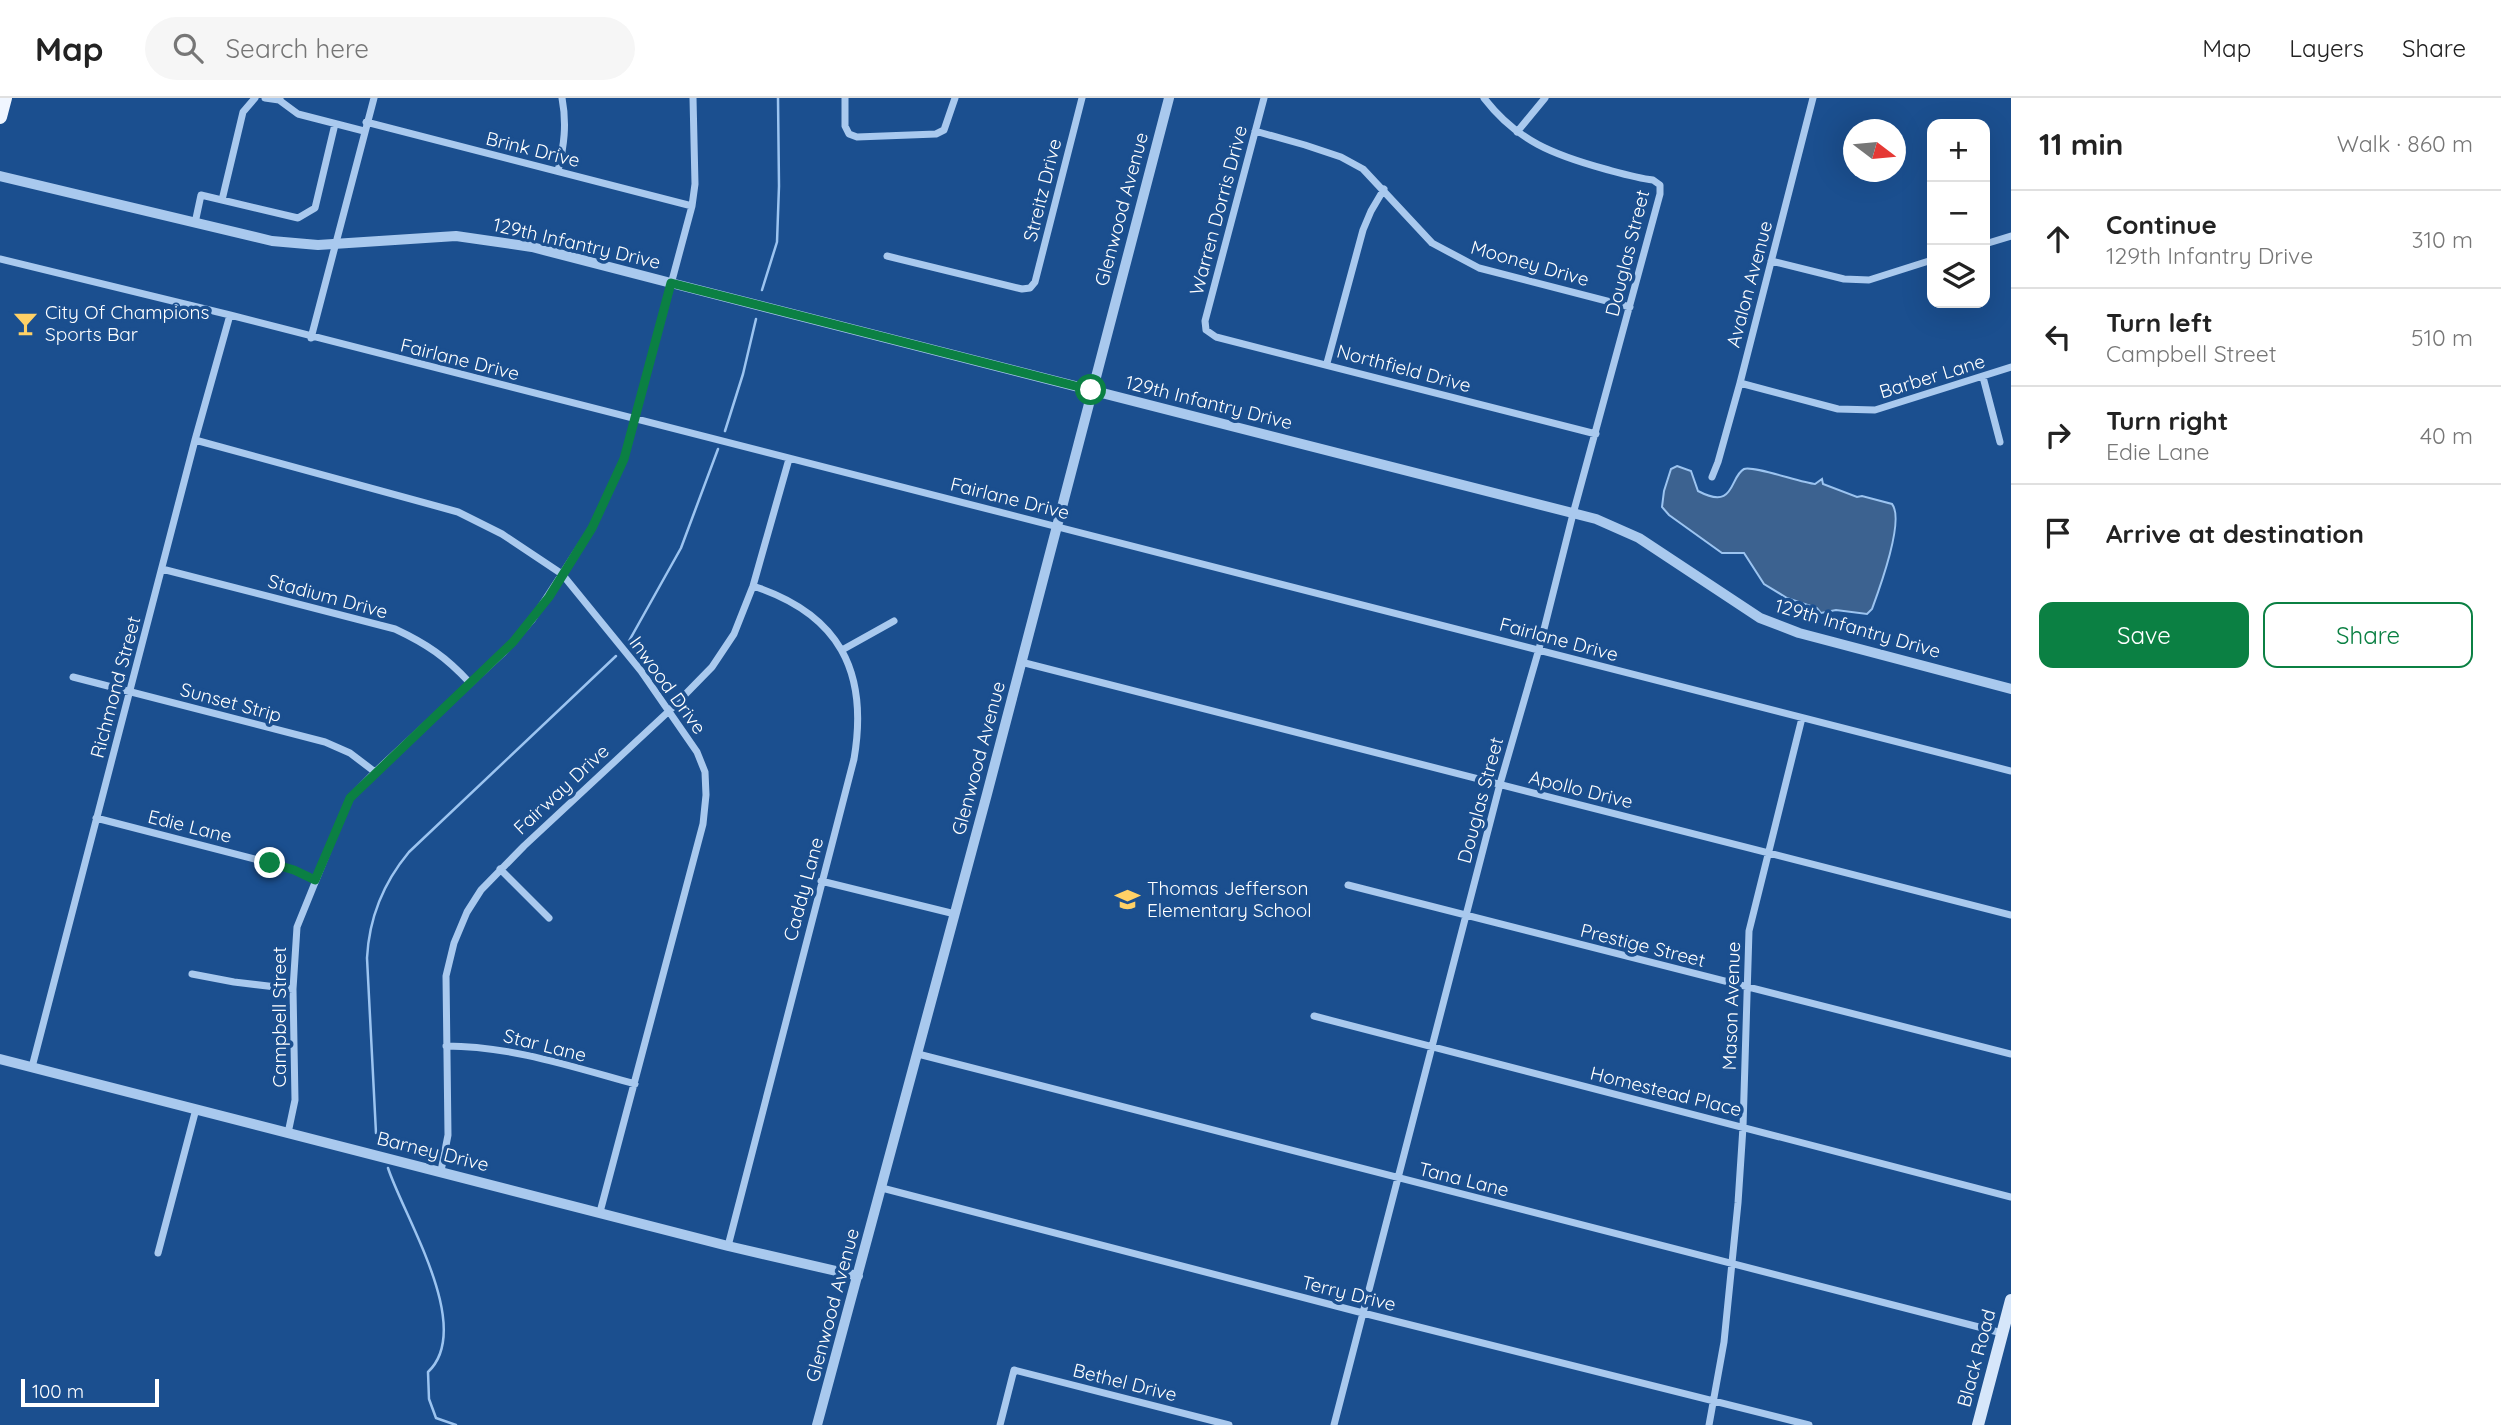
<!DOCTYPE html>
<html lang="en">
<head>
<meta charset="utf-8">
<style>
  :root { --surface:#fff; --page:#f6f6f6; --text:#222; --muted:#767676; --line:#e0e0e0; --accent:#0b8043 }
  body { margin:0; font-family:Quicksand,sans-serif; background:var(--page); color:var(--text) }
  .controls { position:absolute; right:21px; top:21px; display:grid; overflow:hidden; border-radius:14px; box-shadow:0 7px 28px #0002 }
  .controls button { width:63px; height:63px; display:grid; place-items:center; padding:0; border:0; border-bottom:2px solid var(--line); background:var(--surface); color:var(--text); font:35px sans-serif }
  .compass { position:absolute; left:1843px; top:21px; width:63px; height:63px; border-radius:50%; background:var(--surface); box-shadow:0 7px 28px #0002; rotate:106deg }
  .scale { position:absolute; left:21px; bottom:18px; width:138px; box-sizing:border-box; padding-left:7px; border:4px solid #fff; border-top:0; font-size:19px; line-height:24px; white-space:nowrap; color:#fff; -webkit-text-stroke:5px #1b4f8f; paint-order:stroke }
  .stop { position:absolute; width:21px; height:21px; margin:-16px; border:5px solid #0b8043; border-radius:50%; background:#fff }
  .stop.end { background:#0b8043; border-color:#fff; box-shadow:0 2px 7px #0008 }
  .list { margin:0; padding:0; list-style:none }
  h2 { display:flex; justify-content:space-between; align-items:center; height:91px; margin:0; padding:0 28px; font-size:30px }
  h2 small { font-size:23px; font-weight:400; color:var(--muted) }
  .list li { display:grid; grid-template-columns:46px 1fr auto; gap:21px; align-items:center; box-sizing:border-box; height:98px; padding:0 28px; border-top:2px solid var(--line) }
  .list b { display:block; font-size:26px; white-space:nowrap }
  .list p { margin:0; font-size:23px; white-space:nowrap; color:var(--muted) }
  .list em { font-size:23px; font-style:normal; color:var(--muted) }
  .actions { display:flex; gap:14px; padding:21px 28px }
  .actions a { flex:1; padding:16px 0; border:2px solid var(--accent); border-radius:14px; text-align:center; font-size:24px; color:var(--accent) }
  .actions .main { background:var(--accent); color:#fff }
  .icon { flex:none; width:38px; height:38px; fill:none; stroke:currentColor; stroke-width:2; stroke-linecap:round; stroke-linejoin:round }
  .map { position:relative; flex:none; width:2011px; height:1327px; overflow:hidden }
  header { display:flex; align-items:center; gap:42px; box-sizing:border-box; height:98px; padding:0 35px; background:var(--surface); border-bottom:2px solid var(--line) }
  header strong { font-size:33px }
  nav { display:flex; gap:38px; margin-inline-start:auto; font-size:24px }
  .search { width:490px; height:63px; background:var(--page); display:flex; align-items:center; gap:18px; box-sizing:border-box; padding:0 24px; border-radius:38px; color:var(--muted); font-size:26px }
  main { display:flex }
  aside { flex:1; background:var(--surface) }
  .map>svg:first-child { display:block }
  .water { fill:#3c6290; stroke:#9cc4f0; stroke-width:2 }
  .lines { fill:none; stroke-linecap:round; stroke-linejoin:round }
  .stream { stroke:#9cc4f0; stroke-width:2.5 }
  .minor { stroke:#a9c9ee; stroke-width:7 }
  .tertiary { stroke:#a9c9ee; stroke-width:10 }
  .secondary { stroke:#d6e6fa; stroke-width:12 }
  .primary { stroke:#f0f6ff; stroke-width:14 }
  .route { stroke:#0b8043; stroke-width:9 }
  .labels { text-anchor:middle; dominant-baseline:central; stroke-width:7; stroke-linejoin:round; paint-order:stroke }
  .street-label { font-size:19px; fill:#fff; stroke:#1b4f8f }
  .poi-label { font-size:19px; fill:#fff; stroke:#1b4f8f; text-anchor:start }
</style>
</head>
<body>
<header>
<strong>Map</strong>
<div class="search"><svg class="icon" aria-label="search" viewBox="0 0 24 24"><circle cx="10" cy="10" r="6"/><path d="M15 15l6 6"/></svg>Search here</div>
<nav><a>Map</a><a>Layers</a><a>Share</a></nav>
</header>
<main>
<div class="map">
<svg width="2011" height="1327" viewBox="0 0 2011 1327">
  <rect width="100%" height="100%" fill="#1b4f8f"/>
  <path class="water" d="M1677,368l14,5 7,20c38,20 31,-14 46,-22 8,-4 58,14 71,15l7,-5 1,5 34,13 5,-1 30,8c13,16 -13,86 -20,105l-5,5 -31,-4 -15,3 -4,-5 -30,-10 -23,-14 -20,-31h-22l-53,-38 -7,-8 2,-16 7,-22z"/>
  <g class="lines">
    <path class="stream" d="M762,192l15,-48 2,-56 -1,-88
      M725,333l18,-57 13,-55
      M629,543l52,-93 37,-99
      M376,1035l-9,-175c2,-39 17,-76 42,-106l207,-196
      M388,1070c16,49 87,160 40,204l1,27 7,19 20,7"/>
    <path class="minor" d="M265,0l14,2
      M280,0l-1,2 19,14 66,17
      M845,0v28l4,8 8,3 79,-3 8,-4 11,-32
      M1264,0l-59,223 1,9 10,7 380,97
      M366,24l326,84
      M1255,33l50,14 36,12 22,12 69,74 47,25 151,39
      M1517,34l28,-34
      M558,73c6,-25 9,-47 4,-73
      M222,102l21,-88 12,-14
      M195,125l6,-28 97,23 17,-10 20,-84
      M1985,146l26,-8
      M887,158l135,33 8,-1 5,-6 47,-184
      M0,161l230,56 1781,456
      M1771,163l73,18 25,1 63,-20
      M311,240l63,-240
      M1327,265l36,-133 8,-19 13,-22
      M1983,279l17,65
      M1740,285l98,26 37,1 136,-43
      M195,342l263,72 44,22 60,40 79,97 56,81 8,20 1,23 -3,29 -103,388
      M1712,379l6,-15 22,-79 73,-285
      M162,471l233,60c32,15 51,28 75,54
      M842,552l52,-29
      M1021,564l990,253
      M73,579l252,65 25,11 25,19
      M96,720l174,45 24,7 21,10
      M500,771l49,49
      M821,783l134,33
      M1348,787l663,169
      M192,876l42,8 59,7
      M1314,918l697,181
      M446,948c65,0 127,21 189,38
      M918,956l1084,279
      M32,969l163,-627 35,-125
      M288,1035l7,-33 -2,-111 4,-62 45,-111 8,-18 25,-26 128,-119 29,-33 60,-92 32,-69 68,-253 3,-22 -2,-86
      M441,1073l7,-36 -2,-159 8,-33 13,-31 14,-22 43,-44 145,-135 43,-44 22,-33 19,-48 36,-127
      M882,1090l481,125 446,112
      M728,1148l126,-487c15,-88 -15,-145 -101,-173
      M158,1155l38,-144
      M1000,1327l14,-55 215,55
      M1334,1327l166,-641 39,-135 34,-135 87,-320v-9l-7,-5c-16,-2 -33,-7 -48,-11 -51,-14 -88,-28 -121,-71
      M1709,1327l15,-83 14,-139 5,-76 6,-196 53,-213"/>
    <path class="tertiary" d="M0,78l272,65 46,4 138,-9 76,11 139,36 925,236 43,19 121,80 39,15 212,56
      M0,961l728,187 130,30
      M817,1327l170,-631 182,-696"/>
    <path class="secondary" d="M1978,1327l33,-125"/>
    <path class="primary" d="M0,19l5,-19"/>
  </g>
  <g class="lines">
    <path class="route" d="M270,765l24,7 21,10 35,-82 163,-156 36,-45 43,-69 32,-69 47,-176 420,107"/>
  </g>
  <defs>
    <symbol id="bar-bare" viewBox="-9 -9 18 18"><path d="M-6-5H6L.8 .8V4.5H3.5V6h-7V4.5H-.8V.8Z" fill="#ffd166" stroke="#1b4f8f" stroke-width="2.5" paint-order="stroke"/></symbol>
    <symbol id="school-bare" viewBox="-9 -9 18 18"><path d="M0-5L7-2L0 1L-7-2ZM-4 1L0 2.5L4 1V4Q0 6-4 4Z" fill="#ffd166" stroke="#1b4f8f" stroke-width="2.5" paint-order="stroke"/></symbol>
  </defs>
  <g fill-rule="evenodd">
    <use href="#bar-bare" x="8" y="208" width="35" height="35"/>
    <use href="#school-bare" x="1110" y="784" width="35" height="35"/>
  </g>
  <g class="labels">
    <g class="street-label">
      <text transform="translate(533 51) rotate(14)">Brink Drive</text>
      <text transform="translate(1042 92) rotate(-76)">Streitz Drive</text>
      <text transform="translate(1121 111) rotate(-75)">Glenwood Avenue</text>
      <text transform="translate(1218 112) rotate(-75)">Warren Dorris Drive</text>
      <text transform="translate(577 145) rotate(13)">129th Infantry Drive</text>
      <text transform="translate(1627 155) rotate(-76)">Douglas Street</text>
      <text transform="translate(1530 165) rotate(16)">Mooney Drive</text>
      <text transform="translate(1749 186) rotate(-75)">Avalon Avenue</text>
      <text transform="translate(460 261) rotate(14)">Fairlane Drive</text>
      <text transform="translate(1404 270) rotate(15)">Northfield Drive</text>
      <text transform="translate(1932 278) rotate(-17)">Barber Lane</text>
      <text transform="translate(1209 304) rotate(14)">129th Infantry Drive</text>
      <text transform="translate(1010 400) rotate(14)">Fairlane Drive</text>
      <text transform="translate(328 498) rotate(15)">Stadium Drive</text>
      <text transform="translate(1858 530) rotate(16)">129th Infantry Drive</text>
      <text transform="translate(1559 541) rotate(15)">Fairlane Drive</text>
      <text transform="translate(668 587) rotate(54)">Inwood Drive</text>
      <text transform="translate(115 589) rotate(-75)">Richmond Street</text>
      <text transform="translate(231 604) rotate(15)">Sunset Strip</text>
      <text transform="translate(978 660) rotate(-75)">Glenwood Avenue</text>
      <text transform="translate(561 691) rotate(-43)">Fairway Drive</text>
      <text transform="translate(1581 691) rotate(14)">Apollo Drive</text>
      <text transform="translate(1480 702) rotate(-75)">Douglas Street</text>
      <text transform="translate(190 728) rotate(14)">Edie Lane</text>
      <text transform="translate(803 791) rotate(-75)">Caddy Lane</text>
      <text transform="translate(1643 847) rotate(14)">Prestige Street</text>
      <text transform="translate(1731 908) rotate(-88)">Mason Avenue</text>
      <text transform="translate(279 919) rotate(-90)">Campbell Street</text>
      <text transform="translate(545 947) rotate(14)">Star Lane</text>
      <text transform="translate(1666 993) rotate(14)">Homestead Place</text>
      <text transform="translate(433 1053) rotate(14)">Barney Drive</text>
      <text transform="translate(1464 1081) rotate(14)">Tana Lane</text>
      <text transform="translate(1349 1195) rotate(14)">Terry Drive</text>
      <text transform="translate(832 1207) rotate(-75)">Glenwood Avenue</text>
      <text transform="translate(1976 1260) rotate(-75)">Black Road</text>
      <text transform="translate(1125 1284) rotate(14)">Bethel Drive</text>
    </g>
    <g class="poi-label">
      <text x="45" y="214">City Of Champions<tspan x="45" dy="22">Sports Bar</tspan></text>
      <text x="1147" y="790">Thomas Jefferson<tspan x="1147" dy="22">Elementary School</tspan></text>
    </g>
  </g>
</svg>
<div class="controls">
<button>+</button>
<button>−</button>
<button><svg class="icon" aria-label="layers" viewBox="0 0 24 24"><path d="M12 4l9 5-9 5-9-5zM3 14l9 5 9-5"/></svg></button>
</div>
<svg class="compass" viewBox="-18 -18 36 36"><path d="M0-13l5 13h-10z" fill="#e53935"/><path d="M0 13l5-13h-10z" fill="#767676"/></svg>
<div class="scale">100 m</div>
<div class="stop" style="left:1091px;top:292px"></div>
<div class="stop end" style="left:270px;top:765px"></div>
</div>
<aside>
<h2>11 min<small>Walk · 860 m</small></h2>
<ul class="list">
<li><svg class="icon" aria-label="ahead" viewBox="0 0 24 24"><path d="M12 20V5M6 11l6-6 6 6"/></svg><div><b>Continue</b><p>129th Infantry Drive</p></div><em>310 m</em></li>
<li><svg class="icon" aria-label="left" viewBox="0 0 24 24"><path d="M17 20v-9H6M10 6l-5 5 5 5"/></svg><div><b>Turn left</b><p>Campbell Street</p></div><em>510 m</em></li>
<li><svg class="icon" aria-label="right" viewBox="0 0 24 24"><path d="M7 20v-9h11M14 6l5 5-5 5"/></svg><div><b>Turn right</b><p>Edie Lane</p></div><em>40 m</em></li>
<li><svg class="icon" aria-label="arrive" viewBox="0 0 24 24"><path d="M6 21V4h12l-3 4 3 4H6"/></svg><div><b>Arrive at destination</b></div></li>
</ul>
<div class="actions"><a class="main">Save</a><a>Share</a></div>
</aside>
</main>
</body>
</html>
